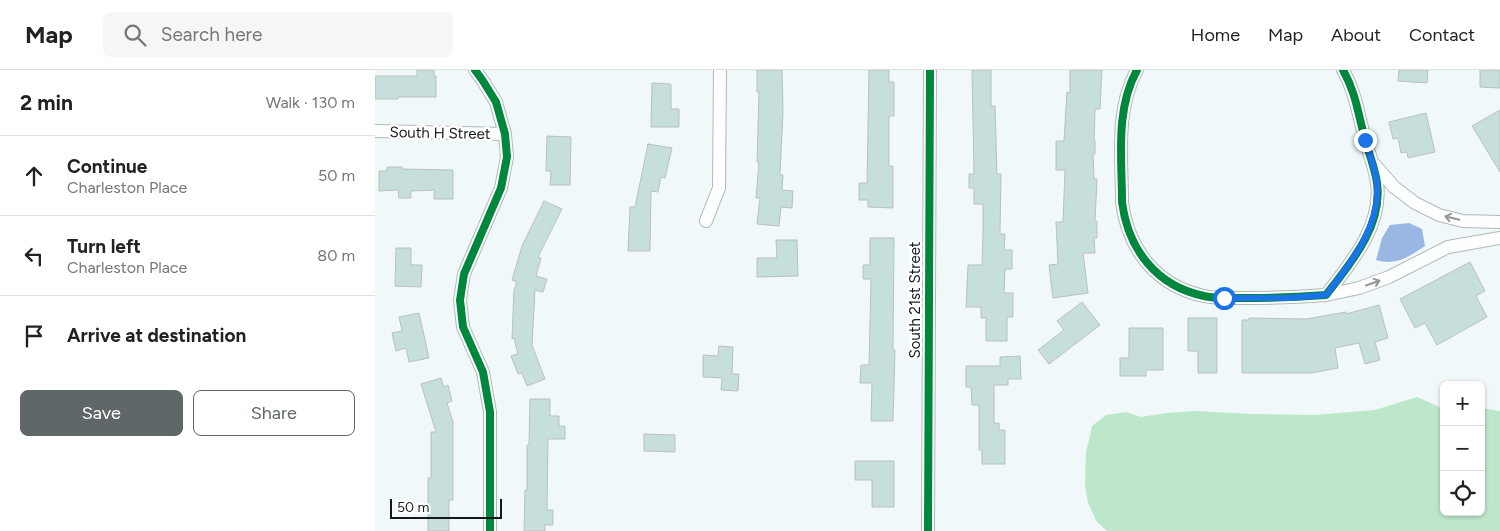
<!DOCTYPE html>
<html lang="en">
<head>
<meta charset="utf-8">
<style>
  :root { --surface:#fff; --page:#f6f6f6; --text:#222; --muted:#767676; --line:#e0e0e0; --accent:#606768 }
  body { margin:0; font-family:Figtree,sans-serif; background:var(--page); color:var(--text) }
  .controls { position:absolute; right:15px; bottom:15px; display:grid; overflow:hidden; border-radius:8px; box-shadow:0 1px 4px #0004 }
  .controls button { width:45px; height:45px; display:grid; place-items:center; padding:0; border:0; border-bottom:1px solid var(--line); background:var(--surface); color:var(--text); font:25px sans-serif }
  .scale { position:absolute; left:15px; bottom:12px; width:112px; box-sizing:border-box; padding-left:5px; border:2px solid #13191a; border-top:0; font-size:14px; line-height:18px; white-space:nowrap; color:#13191a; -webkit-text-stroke:4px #fff; paint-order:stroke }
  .stop { position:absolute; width:15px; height:15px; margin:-11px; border:4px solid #1a73e8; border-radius:50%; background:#fff }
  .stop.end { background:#1a73e8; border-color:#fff; box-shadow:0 1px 5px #0008 }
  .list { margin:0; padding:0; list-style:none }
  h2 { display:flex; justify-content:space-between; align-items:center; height:65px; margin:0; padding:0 20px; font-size:21px }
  h2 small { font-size:16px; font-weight:400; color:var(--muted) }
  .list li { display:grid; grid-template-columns:32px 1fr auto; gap:15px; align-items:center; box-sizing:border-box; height:80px; padding:0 20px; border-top:1px solid var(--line) }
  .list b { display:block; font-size:19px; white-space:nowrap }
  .list p { margin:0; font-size:16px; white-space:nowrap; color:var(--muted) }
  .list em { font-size:16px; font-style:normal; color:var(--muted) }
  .actions { display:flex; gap:10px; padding:15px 20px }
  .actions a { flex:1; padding:11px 0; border:1px solid var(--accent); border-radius:8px; text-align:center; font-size:18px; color:var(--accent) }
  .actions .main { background:var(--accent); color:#fff }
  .icon { flex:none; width:28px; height:28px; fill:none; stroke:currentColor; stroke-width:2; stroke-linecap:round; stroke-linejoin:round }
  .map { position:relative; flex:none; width:1125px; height:461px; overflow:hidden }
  header { display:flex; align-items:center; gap:30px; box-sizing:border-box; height:70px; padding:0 25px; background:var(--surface); border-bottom:1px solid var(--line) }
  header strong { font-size:24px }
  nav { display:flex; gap:28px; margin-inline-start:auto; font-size:18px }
  .search { width:350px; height:45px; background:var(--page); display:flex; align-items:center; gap:12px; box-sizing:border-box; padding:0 18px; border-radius:8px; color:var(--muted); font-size:19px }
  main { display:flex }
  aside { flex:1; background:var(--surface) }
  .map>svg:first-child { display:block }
  .forest { fill:#bce7cb }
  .water { fill:#9ab6e3 }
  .building { fill:#c7dfdc; stroke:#bac0c0 }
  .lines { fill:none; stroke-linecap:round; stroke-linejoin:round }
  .street-casing { stroke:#b2b8ba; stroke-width:14 }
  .street { stroke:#fdfefe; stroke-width:12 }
  .cycleway-casing { stroke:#fff; stroke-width:11 }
  .cycleway { stroke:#00873e; stroke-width:8 }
  .oneway { stroke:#949797 }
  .route { stroke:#1a73e8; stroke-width:6 }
  .labels { text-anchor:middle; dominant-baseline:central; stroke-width:5; stroke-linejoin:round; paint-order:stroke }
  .street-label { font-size:15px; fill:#13191a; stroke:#fff }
</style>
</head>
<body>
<header>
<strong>Map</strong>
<div class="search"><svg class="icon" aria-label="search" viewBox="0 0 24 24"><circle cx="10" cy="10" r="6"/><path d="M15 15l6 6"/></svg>Search here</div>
<nav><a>Home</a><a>Map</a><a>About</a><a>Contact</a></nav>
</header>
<main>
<aside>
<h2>2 min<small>Walk · 130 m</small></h2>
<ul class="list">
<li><svg class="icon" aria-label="ahead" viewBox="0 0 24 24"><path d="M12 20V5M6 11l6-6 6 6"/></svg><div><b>Continue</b><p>Charleston Place</p></div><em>50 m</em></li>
<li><svg class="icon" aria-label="left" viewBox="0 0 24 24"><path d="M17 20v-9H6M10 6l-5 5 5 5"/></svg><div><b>Turn left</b><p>Charleston Place</p></div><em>80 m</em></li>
<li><svg class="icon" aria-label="arrive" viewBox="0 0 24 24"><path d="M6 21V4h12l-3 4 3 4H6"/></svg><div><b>Arrive at destination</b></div></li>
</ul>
<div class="actions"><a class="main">Save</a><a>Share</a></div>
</aside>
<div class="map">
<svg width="1125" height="461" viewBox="0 0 1125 461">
  <rect width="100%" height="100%" fill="#f0f8fa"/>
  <path class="forest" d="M1042,327l27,12v103h37v-104l19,3v120h-393l-10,-9 -9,-19 -3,-18 1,-32 6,-27 14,-11 20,-3 15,5 26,-4 29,-2 55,3 64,1 60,-5z"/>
  <path class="water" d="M1034,153l13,6 3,17c-16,11 -30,20 -49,14l6,-22 8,-13z"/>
  <path class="building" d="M42,0h17v6h2v21h-38v2h-23v-23h42z
    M382,0h25l1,42 -3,63h3l-1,15 11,1 -1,17 -11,-1 -2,19 -22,-2 3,-26h-4l3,-36h-2l2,-70h-2z
    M494,0h20v12h5v34h-5v50h4v42l-25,-1v-7h-9v-17h8z
    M597,0h19v36h4l2,68h4l-1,60h5l-1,16h8v19h-7l-1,24h9v24h-6v24h-21v-23h-5v-11h-15l2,-42h14l1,-31v-30h-9v-16h-5v-14h5z
    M695,0h32l-2,39h-5l-1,31h1v14h-2l1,25h3l-2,42h2v17h-3l1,15h-12l5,40 -35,5 -4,-33 9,-1 -2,-42h7l2,-52h-9v-29h8l3,-49 3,1z
    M1024,0h29l-1,13 -29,-2z
    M1105,0h20v18l-20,-1z
    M277,13l19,1v25h8v18h-28z
    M1125,40v62l-28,-46z
    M1051,43l9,39 -27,6 -1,-6 -6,1 -3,-15 -5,1 -4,-17z
    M172,66l24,1 -1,48h-20l1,-14h-5z
    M273,74l24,4 -7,30 -4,-1 -3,15 -7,-1 -1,60h-22l2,-44h5z
    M12,97h15v2l51,1v29h-19v-9l-23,1v7h-12l-1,-8 -19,1v-20h8z
    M169,131l18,8 -24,48 3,1 -5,18 11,3 -4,13 -8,-2 -3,55 13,34 -18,7 -5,-13 -4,1 -7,-18 7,-2 -4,-16 -2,1 2,-49 3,-8 -5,-2 10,-34z
    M495,168h24l-1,112h2l-2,71h-22l1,-38h-12l1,-18h8l2,-86h-8v-14h7z
    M401,170h21l1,36 -41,1v-19h20z
    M21,178h15v17h11l-1,22 -26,-1z
    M1095,192l15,29 -9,5 11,21 -50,28 -12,-22 -10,5 -15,-29z
    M707,232l18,23 -51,39 -11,-14 26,-20 -7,-9z
    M1004,235l9,33 -13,4 5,18 -15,4 -6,-21 -24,5 3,20 -27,5h-69v-53h7v-2l57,1 40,-7v2z
    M44,243l10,45 -20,4 -3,-14 -10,3 -4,-18 10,-2 -3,-14z
    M813,248h29v55h-19v-22h-10z
    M754,258h34v42h-17v6h-26v-18h9z
    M344,276l14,1 -1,27h7l-1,17 -17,-1 1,-12 -19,-1v-22l15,1z
    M645,286l1,23h-13v6h-14v38h5v7h6v34h-23v-14h-3v-45h-7l-1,-18h-5v-21h34v-9z
    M66,308l3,9 4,-2 4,16 -5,2 6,19v78h-4v31h-21v-53h3v-46h5l-15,-48z
    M155,329h20v17h9v10h6v13h-17l-1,71h6v15h-8v6h-21l1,-41h2v-45h2z
    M269,364l31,1v17l-31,-1z
    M480,391h39v46h-22v-27h-17z"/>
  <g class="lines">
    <defs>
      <path id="street" d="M100,0l8,11 13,21 9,32 2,23 -6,31 -37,86 -4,26 3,27 20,45 7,40v119
        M762,0c-22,40 -15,88 -15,132 6,47 34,84 82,94 13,3 28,2 42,2 26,0 53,-1 80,-3 24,-31 57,-69 51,-112 -2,-15 -8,-29 -12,-44 -7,-25 -9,-46 -22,-69
        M0,61l130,3
        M999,94l20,23 21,16 24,12 24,6 37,1
        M331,151l13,-33 1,-118
        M951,225l33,-7 30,-11 59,-30 52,-9
        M553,461l2,-461"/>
    </defs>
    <use href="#street" class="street-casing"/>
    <use href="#street" class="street"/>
    <defs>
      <path id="cycleway" d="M100,0l8,11 13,21 9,32 2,23 -6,31 -37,86 -4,26 3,27 20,45 7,40v119
        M762,0c-22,40 -15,88 -15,132 6,47 34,84 82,94 13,3 28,2 42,2 26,0 53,-1 80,-3 24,-31 57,-69 51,-112 -2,-15 -8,-29 -12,-44 -7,-25 -9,-46 -22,-69
        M553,461l2,-461"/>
    </defs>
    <use href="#cycleway" class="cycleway-casing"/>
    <use href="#cycleway" class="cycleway"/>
  </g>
  <defs><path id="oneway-shaft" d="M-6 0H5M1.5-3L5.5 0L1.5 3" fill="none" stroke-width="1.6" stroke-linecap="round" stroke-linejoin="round" transform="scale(1.25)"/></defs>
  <g class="oneway">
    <use href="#oneway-shaft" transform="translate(1077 148) rotate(-166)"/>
    <use href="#oneway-shaft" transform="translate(998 213) rotate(-19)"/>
  </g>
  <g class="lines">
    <path class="route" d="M849,228h63l39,-3c24,-31 54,-67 51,-110 -1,-15 -7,-30 -12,-45"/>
  </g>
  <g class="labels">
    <g class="street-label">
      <text transform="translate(65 63) rotate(1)">South H Street</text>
      <text transform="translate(540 230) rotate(-90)">South 21st Street</text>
    </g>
  </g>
</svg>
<div class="controls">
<button>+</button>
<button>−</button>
<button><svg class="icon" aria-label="locate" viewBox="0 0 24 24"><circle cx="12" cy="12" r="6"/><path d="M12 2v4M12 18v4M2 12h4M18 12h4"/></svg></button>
</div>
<div class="scale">50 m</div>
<div class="stop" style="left:849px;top:228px"></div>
<div class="stop end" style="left:990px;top:70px"></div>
</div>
</main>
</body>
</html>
